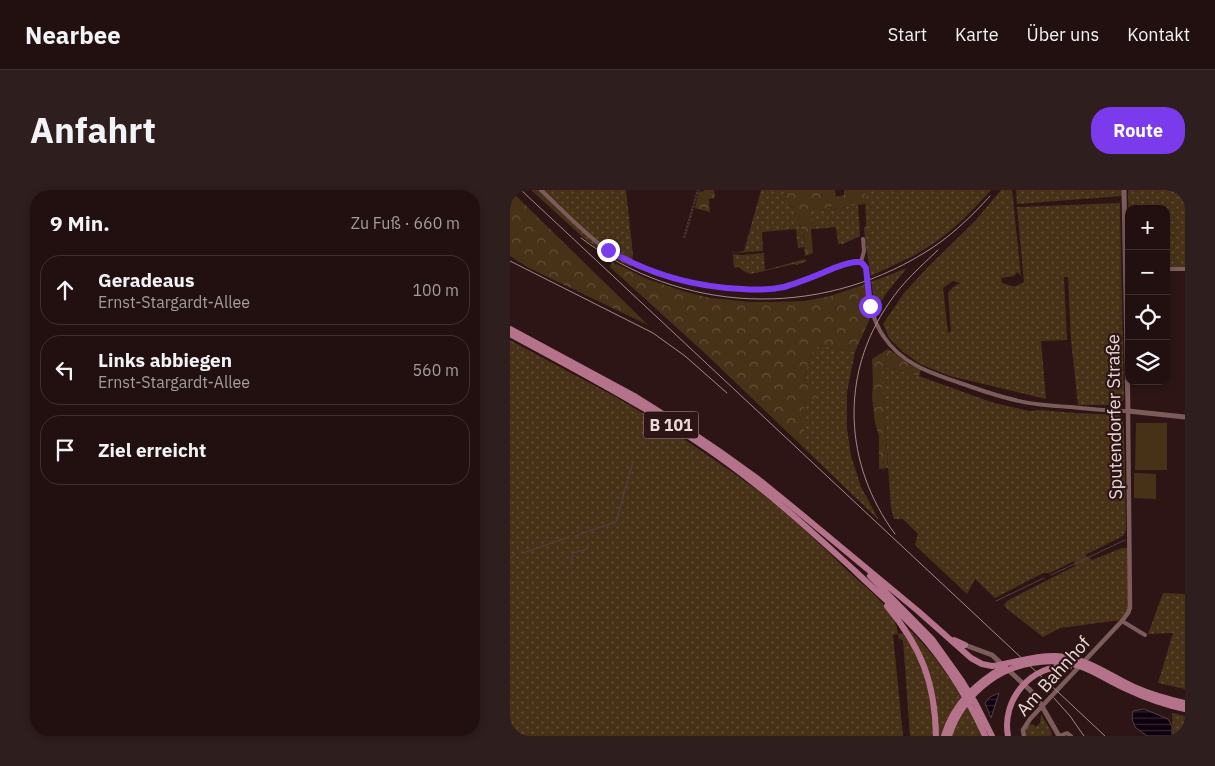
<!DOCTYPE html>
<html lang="de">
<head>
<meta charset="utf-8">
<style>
  :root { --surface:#221010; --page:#2e1e1e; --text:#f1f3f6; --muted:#a29d9f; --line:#3f3030; --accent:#7c3aed }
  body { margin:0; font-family:"IBM Plex Sans",sans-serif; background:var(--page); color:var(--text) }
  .controls { position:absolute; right:15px; top:15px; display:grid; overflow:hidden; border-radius:10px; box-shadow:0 2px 8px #0003 }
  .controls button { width:45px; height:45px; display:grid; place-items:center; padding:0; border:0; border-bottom:1px solid var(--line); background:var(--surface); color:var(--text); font:25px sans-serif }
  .stop { position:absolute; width:15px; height:15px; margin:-11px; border:4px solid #7c3aed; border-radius:50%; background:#fff }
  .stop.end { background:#7c3aed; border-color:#fff; box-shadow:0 1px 5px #0008 }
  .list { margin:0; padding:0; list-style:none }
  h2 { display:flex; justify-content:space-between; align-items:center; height:65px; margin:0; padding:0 20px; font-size:21px }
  h2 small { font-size:16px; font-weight:400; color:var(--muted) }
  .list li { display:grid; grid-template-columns:32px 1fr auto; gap:15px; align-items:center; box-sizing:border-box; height:70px; margin:0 10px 10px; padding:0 10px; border:1px solid var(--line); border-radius:20px }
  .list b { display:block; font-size:19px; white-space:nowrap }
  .list p { margin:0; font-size:16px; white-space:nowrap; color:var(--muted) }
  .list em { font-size:16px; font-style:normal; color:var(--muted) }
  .icon { flex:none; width:28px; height:28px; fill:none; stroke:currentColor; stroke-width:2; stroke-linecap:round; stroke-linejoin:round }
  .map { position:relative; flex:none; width:675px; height:546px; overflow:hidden; border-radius:20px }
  header { display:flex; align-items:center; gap:30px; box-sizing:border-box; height:70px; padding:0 25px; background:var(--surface); border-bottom:1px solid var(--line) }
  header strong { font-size:24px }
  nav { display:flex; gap:28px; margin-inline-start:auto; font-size:18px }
  .intro { display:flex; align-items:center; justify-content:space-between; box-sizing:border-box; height:120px; padding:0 30px }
  h1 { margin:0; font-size:35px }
  .button { padding:12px 22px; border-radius:20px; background:var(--accent); color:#fff; font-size:18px; font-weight:700 }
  main { display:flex; gap:30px; padding:0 30px }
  aside { flex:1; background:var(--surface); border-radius:20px; box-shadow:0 2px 8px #0003 }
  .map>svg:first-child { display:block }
  .grass { fill:url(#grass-dots); fill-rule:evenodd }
  .forest { fill:url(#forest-crowns) }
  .pitch { fill:#473218 }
  .water { fill:url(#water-rules); stroke:#51414b }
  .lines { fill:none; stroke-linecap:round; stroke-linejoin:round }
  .stream { stroke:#51414b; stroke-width:1 }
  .pedestrian-tunnel { stroke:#4a3232; stroke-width:2.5; stroke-dasharray:2.5 1; stroke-linecap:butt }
  .minor { stroke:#7b5c5b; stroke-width:4 }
  .tertiary { stroke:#7b5c5b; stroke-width:4.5 }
  .secondary { stroke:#7b5c5b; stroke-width:5 }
  .trunk { stroke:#b4738a; stroke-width:6 }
  .rail { stroke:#9f8a8a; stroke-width:1 }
  .route { stroke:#7c3aed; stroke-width:6 }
  .labels { text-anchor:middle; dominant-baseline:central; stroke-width:4.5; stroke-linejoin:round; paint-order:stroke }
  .shield { fill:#2d1515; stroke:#b29e9e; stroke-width:1 }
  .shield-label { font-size:16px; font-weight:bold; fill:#ebd9d8 }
  .street-label { font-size:18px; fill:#ebd9d8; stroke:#2d1515 }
</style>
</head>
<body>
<header>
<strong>Nearbee</strong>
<nav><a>Start</a><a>Karte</a><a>Über uns</a><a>Kontakt</a></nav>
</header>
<div class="intro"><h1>Anfahrt</h1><a class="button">Route</a></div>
<main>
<aside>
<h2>9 Min.<small>Zu Fuß · 660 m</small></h2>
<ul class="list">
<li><svg class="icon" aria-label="ahead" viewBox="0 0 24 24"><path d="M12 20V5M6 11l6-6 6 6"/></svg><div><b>Geradeaus</b><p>Ernst-Stargardt-Allee</p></div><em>100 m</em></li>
<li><svg class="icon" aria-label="left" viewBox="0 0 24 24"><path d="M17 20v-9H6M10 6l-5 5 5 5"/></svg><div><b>Links abbiegen</b><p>Ernst-Stargardt-Allee</p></div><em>560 m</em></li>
<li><svg class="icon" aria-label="arrive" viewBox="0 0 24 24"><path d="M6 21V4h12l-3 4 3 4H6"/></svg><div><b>Ziel erreicht</b></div></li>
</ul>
</aside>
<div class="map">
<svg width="675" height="546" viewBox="0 0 675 546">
  <defs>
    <pattern id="grass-dots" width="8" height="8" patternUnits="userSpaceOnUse" patternTransform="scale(1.25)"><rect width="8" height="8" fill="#473218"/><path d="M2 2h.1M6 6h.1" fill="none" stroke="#624f39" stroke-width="1.8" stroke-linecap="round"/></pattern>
    <pattern id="forest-crowns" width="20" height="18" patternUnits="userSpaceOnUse" patternTransform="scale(1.25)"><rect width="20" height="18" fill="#473218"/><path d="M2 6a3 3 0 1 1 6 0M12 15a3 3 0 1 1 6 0" fill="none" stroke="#624f39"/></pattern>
    <pattern id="water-rules" width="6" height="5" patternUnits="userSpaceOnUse" patternTransform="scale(1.25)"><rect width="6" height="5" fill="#0f000e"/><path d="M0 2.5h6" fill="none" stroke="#322530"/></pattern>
  </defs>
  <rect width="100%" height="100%" fill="#2d1515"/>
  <path class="grass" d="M21,0h95l7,65 -2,12 -22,-11 -23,-16z
    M251,0h22c9,18 21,37 22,57l-7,1 -2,-19 -34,3 1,19 -32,2 13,-2z
    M355,0h126c-22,25 -48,50 -78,66 -14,7 -28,13 -42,20l-6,-35 -1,-14 2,-1z
    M491,0h11l9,86 -4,-4 -3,4 -13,2 1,5c12,3 10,6 22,-1l-7,-75 103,-4 4,196 -5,6h-41l-7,-65 -3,-63h-4l3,63 -26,1 5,58 -96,-23 -30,-12 -17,-12 -14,-14 -6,-14 21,-31 22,-24 50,-49zM443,91l7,2 -7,4 -5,6 3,38 -3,2 -5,-45z
    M506,0h106v6l-105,8z
    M618,0h57v77h-19v-58h-37v29z
    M348,14l2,32 -17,8h-5l-2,-17 -21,2 -2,-9 -6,-11 2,-2 15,3 8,-4 8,6 5,-6z
    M254,63l1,17 40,-11 2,2 -10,4 -3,-1 -43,10 -6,-2 -7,-5 -4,1 -1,-14 9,1z
    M397,78l-19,23 -12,18 -5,-27z
    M0,150c34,19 69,37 104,56 47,27 92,57 136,89 36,26 68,57 100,88 17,16 46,36 48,61l8,-1 9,15 15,45 5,43h-25l-7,-96 -4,-1 -1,-5 -5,1 10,101h-393z
    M309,155l36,7 -8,40v36l4,28 10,31 18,33 -75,-72v-47l12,-4 -12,-17 6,-24z
    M372,176l37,10 72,26 38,9 11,-1 36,3 43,2 3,3 2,11 2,101 -3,6 -38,19 7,5 30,-12h6l1,59 -2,5 -6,8 -61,8 -17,9 -36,-28 -3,-4 3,-4 68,-35 -1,-5 -24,12h-7l-48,25 -20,-19 -8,15 -52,-49 3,-11 -15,-15h-9l-3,-11 -9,-129z
    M653,403l22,1v95l-27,-6 15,-50 -25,1z
    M393,433c9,10 19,19 27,29 21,25 38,54 51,84h-43l-4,-44z
    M662,523l13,3v20h-12z
    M531,524l10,17 1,4 -2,1h-24v-7l2,-4 5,-1 3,3 4,-4z"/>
  <path class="forest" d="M0,0l138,135 -119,-57 -19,-12z
    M194,0h10l1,8 -6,1 1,13 -15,-4 4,-17 4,1z
    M273,0h52l1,7 8,-2v-5h21l1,14 -21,2 -5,6 -8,-6 -14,6 -9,-5 -1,2 5,11 2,9h-4l2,24 -8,3c-1,-6 0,-12 -1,-19 -4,-16 -13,-32 -21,-47z
    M101,71l36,18 39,13 25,6 39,4h22l33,-1 25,-5 36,-12 2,24 3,8 -16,36 -36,-7 -9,11 -6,24 13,17 -13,5v46l-95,-91 -99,-90z
    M378,159l24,17 9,4 -2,6 -37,-10v13l6,89 -9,1v-33l-4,-13 -3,-25 1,-17 -1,-22z"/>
  <path class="pitch" d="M626,233h31v47h-32z
    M624,283l22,1v25l-22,-1z"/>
  <path class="water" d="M489,503l-8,25 -6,-15 5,-6z
    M634,519l24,10 4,7v9l-1,1h-24l-12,-9 -3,-8 1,-8z"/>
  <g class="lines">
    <path class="stream" d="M65,346l41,-14 17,-60
      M13,363l46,-16
      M0,368l5,-4
      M61,376l2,-13 12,-3 4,-5
      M541,385l74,-35
      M486,411l48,-23"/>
    <path class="pedestrian-tunnel" d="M174,48l14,-48"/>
    <path class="minor" d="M31,0c20,19 40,40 62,57 36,26 96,40 141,42 11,1 23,1 34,-1 24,-5 46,-16 69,-24l8,-3 6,1
      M351,72l3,3 2,3c3,25 3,48 18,69 18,27 47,36 76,46 18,6 36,13 55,17 18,5 38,6 56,7 19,2 38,4 57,4
      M351,72l3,-11 -1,-12
      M656,79h19
      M612,431l23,14
      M549,546l8,-3 4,3"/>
    <path class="tertiary" d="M514,546l-1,-6 7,-11 92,-98 6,-8 2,-5 -2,-197"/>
    <path class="secondary" d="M614,0l4,221 57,6
      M455,455l27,10 38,35 9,11 20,35"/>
    <path class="trunk" d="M0,139l126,68 43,27 40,27 39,28 31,25 129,107 53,47 11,6 10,2c22,-3 42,-11 64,-10 32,2 50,18 78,31 16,7 33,12 51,16
      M0,144c85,46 170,90 245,150 35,27 67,57 100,87 24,23 51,46 73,72 23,28 42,60 57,93
      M360,386l62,63 30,42 14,23 16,32
      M377,416c34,41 48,76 49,130
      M444,450l11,5
      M434,546c10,-33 32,-53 61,-70
      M439,546c7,-22 21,-41 40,-55 24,-18 61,-25 90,-15 18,6 34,18 52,25 17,8 35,14 54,18
      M498,546c-7,-36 24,-73 61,-69"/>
    <path class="rail" d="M11,0l584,546
      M71,48c100,76 236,81 343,15 25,-15 46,-35 66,-57
      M0,71l143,72 32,23 42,37
      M385,344c-51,-69 -56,-159 -6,-231 13,-20 31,-36 49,-53
      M544,508l16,18 14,20"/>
  </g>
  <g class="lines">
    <path class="route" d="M98,60c41,24 88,37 134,39 14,1 28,1 42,-2 17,-5 34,-12 50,-19 8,-3 17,-7 26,-6l3,2 3,4 4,38"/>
  </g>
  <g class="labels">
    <rect class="shield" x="133.5" y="221.5" width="55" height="27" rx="4"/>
    <g class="shield-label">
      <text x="161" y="235">B 101</text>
    </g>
    <g class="street-label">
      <text transform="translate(604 227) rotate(-91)">Sputendorfer Straße</text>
      <text transform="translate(543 486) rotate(-48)">Am Bahnhof</text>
    </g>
  </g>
</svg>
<div class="controls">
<button>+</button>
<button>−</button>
<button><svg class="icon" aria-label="locate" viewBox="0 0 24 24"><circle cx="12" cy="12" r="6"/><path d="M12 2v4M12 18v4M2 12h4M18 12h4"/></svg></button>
<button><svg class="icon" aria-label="layers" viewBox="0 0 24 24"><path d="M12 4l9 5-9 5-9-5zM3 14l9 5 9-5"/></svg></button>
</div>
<div class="stop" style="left:360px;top:116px"></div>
<div class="stop end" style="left:98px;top:60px"></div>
</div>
</main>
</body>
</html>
